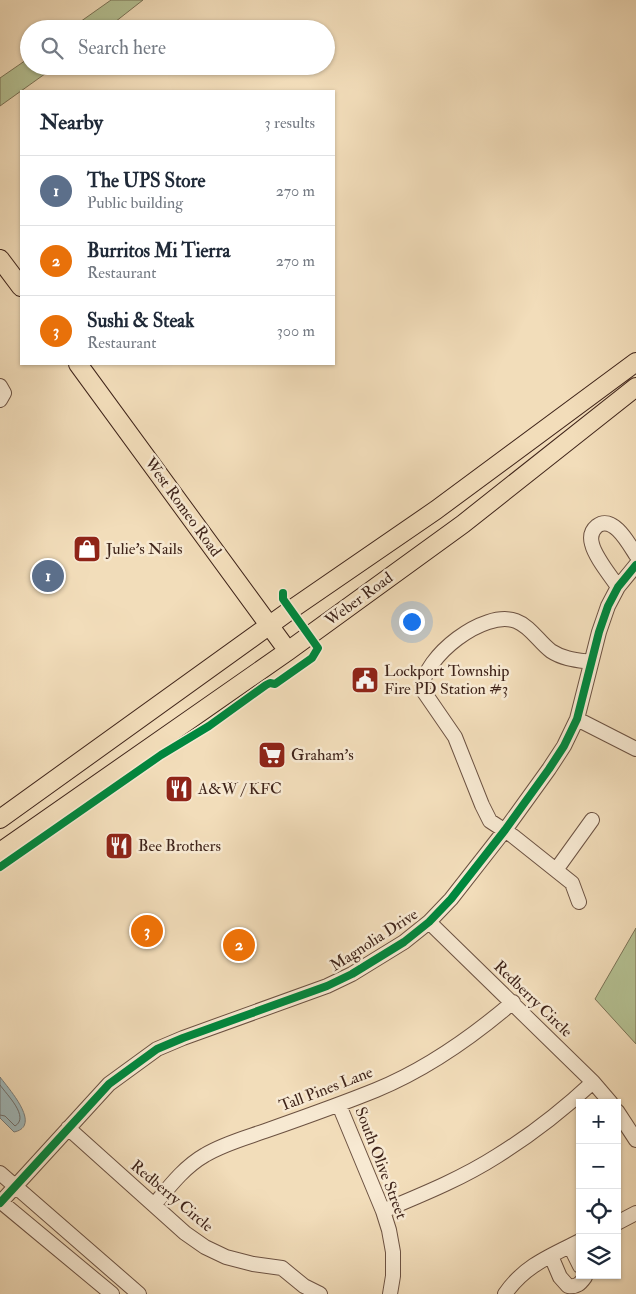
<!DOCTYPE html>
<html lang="en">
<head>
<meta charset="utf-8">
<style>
  :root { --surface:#fff; --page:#f6f6f7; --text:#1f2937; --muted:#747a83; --line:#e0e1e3; --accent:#1a73e8 }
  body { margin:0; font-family:"IM FELL Double Pica",serif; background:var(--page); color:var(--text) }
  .controls { position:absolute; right:15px; bottom:15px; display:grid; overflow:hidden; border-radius:0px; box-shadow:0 1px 4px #0004 }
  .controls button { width:45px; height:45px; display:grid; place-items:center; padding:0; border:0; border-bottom:1px solid var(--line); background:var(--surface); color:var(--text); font:25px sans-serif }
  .you { position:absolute; left:411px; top:621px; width:18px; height:18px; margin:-12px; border:4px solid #fff; border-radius:50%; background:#1a73e8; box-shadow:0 0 0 8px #1a73e833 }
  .badge { display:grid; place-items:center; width:32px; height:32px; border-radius:50%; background:var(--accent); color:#fff; font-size:16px; font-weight:700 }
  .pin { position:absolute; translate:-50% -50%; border:2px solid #fff; box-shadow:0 1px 5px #0006 }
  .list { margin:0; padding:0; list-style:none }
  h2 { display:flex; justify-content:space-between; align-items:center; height:65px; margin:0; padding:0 20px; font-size:21px }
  h2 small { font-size:16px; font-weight:400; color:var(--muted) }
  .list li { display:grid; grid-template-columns:32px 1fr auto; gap:15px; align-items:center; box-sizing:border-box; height:70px; padding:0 20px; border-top:1px solid var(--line) }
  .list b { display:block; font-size:19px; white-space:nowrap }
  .list p { margin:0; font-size:16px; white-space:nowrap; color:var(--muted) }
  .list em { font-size:16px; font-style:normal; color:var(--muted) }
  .icon { flex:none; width:28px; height:28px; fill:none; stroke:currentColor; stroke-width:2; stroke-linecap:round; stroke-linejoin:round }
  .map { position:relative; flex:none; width:636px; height:1294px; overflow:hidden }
  .search { position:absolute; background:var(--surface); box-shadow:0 1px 4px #0004; left:20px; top:20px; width:315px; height:55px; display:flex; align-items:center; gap:12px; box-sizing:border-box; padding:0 18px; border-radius:28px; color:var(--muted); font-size:19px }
  .panel { position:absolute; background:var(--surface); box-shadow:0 1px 4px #0004; left:20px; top:90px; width:315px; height:275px; border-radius:0px }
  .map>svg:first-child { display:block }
  .green { fill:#b5c294; stroke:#7a7357 }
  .water { fill:#a0b9bb; stroke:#797d7b }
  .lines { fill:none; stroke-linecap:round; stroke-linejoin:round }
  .shore { stroke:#706e6a; stroke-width:1 }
  .minor-casing { stroke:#6c5242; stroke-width:16 }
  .major-casing { stroke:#3f241a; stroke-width:20 }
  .minor { stroke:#f7e9d2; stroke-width:14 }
  .major { stroke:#f2ddba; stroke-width:18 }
  .cycleway-casing { stroke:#f7e9d2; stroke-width:11 }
  .cycleway { stroke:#00873e; stroke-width:8 }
  .labels { text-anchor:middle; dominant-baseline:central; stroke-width:5; stroke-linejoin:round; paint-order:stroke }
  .street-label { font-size:16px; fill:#3f241a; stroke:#f7e9d2 }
  .poi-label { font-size:16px; fill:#3f241a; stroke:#f7e9d2; text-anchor:start }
</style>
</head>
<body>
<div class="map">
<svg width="636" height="1294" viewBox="0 0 636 1294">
  <rect width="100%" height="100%" fill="#f2ddba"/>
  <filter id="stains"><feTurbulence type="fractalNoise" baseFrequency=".004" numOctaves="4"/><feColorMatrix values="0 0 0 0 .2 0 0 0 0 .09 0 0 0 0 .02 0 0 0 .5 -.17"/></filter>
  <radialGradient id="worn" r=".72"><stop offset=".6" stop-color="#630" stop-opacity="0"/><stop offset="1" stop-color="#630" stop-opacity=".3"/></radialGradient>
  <path class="green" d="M111,0h32l-37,29h-36z
    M29,58v8h27l-56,40v-28z
    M636,928v116l-41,-45z"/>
  <path class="water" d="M0,1077c8,11 43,49 14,55l-14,-14z"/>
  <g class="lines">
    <path class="shore" d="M0,1085c7,10 30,32 15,41l-10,-10 -5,-1"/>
    <defs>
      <path id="minor" d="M0,386l4,7 -4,7
        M618,587c-8,-12 -23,-30 -26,-43 -2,-7 -1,-13 5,-18 16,-12 32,18 39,29
        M577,719l59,30
        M556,870l36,-50
        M579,902l-7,-19 -59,-47 -23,-15 -8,-16 -27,-68 -33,-48c1,-32 62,-80 94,-68 14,5 23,21 35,30 12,8 26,9 40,11
        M429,922l164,160 18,21
        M339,1105l44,106 6,19 4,22v24l-3,18
        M617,1111l19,29
        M68,1128l117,105 20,14 21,10 27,7 29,4 22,18 16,8
        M0,1173l139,121
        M0,1201l112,93
        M0,1203l109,-119 48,-35 26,-11 144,-52 25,-12 52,-32 25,-20 22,-23 54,-69 44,-61 15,-23 13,-27 22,-87 9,-26 10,-19 18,-22
        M154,1205c15,-18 30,-38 51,-50 18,-11 40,-17 60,-24 37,-13 74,-26 111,-41 51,-21 95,-52 137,-88
        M383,1211c38,-16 78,-32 114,-55 34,-21 66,-46 96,-74
        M617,1223l19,-10
        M570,1246l10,20
        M551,1256l9,21 8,9c9,1 12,-2 17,-9l-1,-2
        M505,1294c19,-28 45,-38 75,-53"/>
      <path id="major" d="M0,259l21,28
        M78,364l210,287
        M0,819l292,-210 144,-99 200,-148
        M0,852l288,-201 175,-127 173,-137"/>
    </defs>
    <use href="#minor" class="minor-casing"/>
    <use href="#major" class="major-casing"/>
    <use href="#minor" class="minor"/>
    <use href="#major" class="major"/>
    <defs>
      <path id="cycleway" d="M0,867l161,-112 48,-29 57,-41 4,-2 5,1 37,-26 6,-10 -35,-49v-6
        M0,1203l109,-119 48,-35 26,-11 144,-52 25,-12 52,-32 25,-20 22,-23 54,-69 44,-61 15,-23 13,-27 22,-87 9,-26 10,-19 18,-22"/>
    </defs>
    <use href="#cycleway" class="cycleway-casing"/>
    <use href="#cycleway" class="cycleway"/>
  </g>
  <defs>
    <symbol id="shop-square" viewBox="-11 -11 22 22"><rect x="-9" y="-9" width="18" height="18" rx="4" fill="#8f2418" stroke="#f7e9d2"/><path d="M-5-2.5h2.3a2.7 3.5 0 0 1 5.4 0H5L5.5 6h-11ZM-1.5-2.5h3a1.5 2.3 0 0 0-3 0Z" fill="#fff"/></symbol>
    <symbol id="civic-square" viewBox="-11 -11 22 22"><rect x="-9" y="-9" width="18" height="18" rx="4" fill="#8f2418" stroke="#f7e9d2"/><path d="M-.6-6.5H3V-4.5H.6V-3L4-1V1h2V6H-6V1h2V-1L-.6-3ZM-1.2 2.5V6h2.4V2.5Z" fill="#fff"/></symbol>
    <symbol id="supermarket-square" viewBox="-11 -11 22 22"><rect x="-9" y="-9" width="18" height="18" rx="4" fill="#8f2418" stroke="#f7e9d2"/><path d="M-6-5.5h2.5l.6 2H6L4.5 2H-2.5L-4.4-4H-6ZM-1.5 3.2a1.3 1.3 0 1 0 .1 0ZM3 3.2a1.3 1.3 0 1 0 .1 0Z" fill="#fff"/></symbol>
    <symbol id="restaurant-square" viewBox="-11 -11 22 22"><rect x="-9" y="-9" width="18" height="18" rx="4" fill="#8f2418" stroke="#f7e9d2"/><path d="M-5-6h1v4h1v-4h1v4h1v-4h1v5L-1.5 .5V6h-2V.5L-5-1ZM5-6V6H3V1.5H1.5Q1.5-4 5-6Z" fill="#fff"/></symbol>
  </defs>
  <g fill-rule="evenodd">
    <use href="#shop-square" x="71" y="533" width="32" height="32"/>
    <use href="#civic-square" x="349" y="664" width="32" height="32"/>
    <use href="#supermarket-square" x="256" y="739" width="32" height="32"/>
    <use href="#restaurant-square" x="163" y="773" width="32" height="32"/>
    <use href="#restaurant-square" x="103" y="830" width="32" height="32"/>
  </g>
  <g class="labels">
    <g class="street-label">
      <text transform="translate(183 507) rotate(54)">West Romeo Road</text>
      <text transform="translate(359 599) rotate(-36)">Weber Road</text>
      <text transform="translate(374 940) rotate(-33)">Magnolia Drive</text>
      <text transform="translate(533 999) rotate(44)">Redberry Circle</text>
      <text transform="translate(326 1089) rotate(-21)">Tall Pines Lane</text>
      <text transform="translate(381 1163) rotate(69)">South Olive Street</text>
      <text transform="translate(172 1196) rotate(40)">Redberry Circle</text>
    </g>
    <g class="poi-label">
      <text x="106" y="549">Julie's Nails</text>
      <text x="384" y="671">Lockport Township<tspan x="384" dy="18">Fire PD Station #3</tspan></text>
      <text x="291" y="755">Graham's</text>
      <text x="198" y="789">A&amp;W / KFC</text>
      <text x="138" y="846">Bee Brothers</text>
    </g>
  </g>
  <rect width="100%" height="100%" filter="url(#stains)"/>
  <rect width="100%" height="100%" fill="url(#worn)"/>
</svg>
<div class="controls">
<button>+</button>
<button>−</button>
<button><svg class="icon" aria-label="locate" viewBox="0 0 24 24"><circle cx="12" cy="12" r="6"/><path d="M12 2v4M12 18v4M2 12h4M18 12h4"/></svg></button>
<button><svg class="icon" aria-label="layers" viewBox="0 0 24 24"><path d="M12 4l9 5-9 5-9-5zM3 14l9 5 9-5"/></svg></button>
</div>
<div class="you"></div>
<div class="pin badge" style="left:48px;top:576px;background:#5c6f8a">1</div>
<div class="pin badge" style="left:239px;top:945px;background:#e8710a">2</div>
<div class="pin badge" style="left:147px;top:931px;background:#e8710a">3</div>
<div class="search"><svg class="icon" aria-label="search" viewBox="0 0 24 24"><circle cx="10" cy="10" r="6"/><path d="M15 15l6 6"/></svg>Search here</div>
<section class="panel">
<h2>Nearby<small>3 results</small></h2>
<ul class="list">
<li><span class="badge" style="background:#5c6f8a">1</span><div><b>The UPS Store</b><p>Public building</p></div><em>270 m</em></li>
<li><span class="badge" style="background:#e8710a">2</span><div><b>Burritos Mi Tierra</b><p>Restaurant</p></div><em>270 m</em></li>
<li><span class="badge" style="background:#e8710a">3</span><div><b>Sushi &amp; Steak</b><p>Restaurant</p></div><em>300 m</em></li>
</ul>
</section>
</div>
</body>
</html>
